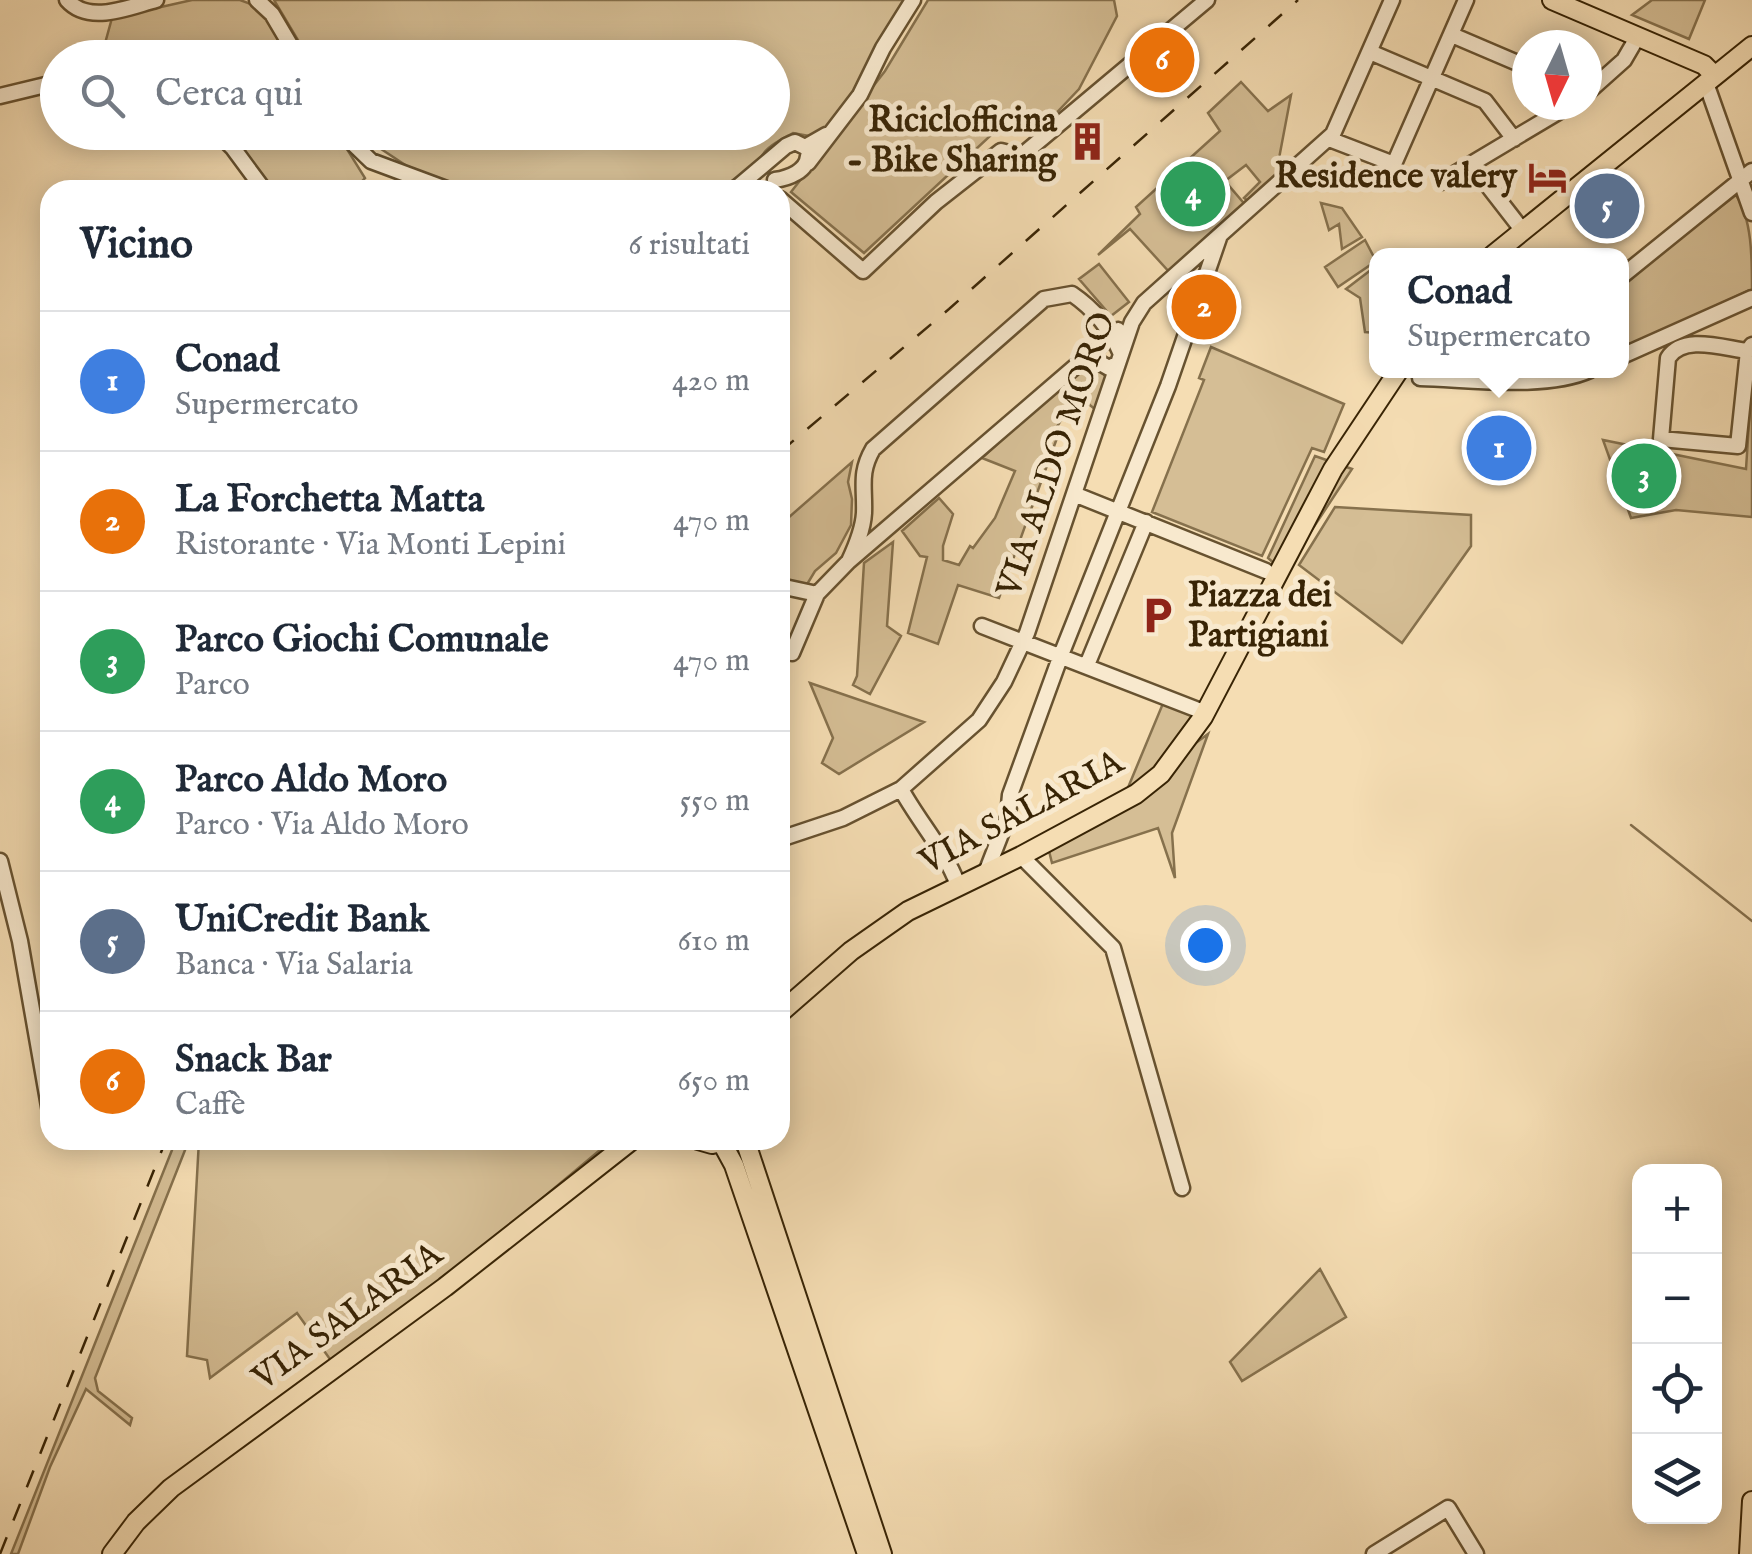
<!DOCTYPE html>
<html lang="it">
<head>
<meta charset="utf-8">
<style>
  :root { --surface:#fff; --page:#f2f2f3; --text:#1f2937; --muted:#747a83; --line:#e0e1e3; --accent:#8f2418 }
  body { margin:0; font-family:"IM FELL English",serif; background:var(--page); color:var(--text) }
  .controls { position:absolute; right:30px; bottom:30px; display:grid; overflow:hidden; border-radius:20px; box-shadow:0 5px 25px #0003 }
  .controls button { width:90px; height:90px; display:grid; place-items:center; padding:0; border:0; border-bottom:2px solid var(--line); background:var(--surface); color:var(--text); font:50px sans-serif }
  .compass { position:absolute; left:1512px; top:30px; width:90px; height:90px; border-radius:50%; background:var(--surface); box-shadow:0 5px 25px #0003; rotate:185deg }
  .you { position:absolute; left:1205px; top:945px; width:35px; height:35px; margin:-25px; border:8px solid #fff; border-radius:50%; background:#1a73e8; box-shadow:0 0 0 15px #1a73e833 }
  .badge { display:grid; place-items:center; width:65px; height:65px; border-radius:50%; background:var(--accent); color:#fff; font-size:32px; font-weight:700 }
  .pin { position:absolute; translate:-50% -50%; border:5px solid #fff; box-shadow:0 2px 10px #0006 }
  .popup { position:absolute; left:1369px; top:248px; width:260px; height:130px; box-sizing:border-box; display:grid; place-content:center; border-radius:20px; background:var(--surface); filter:drop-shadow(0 2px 8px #0005); font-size:32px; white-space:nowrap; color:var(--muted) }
  .popup b { font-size:38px; color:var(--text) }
  .popup::after { content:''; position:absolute; left:50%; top:100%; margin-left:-20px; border:20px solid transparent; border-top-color:var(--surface) }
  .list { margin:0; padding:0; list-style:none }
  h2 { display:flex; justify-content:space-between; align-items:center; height:130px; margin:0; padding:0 40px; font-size:42px }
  h2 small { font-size:32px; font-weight:400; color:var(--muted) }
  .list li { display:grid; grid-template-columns:65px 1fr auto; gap:30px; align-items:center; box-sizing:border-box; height:140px; padding:0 40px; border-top:2px solid var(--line) }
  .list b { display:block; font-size:38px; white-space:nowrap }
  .list p { margin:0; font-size:32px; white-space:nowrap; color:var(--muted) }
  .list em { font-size:32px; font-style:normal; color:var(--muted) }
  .icon { flex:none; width:55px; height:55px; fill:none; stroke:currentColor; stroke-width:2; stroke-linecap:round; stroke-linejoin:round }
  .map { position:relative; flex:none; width:1752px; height:1554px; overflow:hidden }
  .search { position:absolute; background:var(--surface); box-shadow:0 5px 25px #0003; left:40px; top:40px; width:750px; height:110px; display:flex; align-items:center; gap:25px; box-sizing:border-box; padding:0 35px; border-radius:55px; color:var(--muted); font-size:38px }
  .panel { position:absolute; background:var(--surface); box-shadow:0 5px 25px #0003; left:40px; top:180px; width:750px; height:970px; border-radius:30px }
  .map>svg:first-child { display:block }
  .green { fill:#d5be95; stroke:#86714d; stroke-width:2.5 }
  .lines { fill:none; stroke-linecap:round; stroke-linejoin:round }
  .stream { stroke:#836d4a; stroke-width:2.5 }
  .minor-casing { stroke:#675230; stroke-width:19 }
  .major-casing { stroke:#382405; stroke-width:22 }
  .minor { stroke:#f8e9ce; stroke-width:14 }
  .major { stroke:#f5ddb3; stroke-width:18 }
  .rail { stroke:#382405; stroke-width:2.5; stroke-dasharray:18 18; stroke-linecap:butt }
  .labels { text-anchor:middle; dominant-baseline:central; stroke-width:10; stroke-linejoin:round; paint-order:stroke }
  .poi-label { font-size:35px; font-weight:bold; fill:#382405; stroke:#f8e9ce; text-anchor:end }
  .street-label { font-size:35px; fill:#382405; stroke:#f8e9ce }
</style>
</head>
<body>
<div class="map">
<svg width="1752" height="1554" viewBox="0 0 1752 1554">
  <rect width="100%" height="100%" fill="#f5ddb3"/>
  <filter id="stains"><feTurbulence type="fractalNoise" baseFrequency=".002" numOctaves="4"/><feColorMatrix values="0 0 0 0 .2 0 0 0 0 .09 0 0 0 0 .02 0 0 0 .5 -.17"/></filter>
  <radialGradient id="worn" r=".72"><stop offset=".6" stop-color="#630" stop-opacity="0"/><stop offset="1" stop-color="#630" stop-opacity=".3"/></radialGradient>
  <path class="green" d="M192,0h48l24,9 28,44 -5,5h-186l11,-40z
    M274,0h631l-62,110 -12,14 -22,12 -16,-3c-18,10 -30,15 -37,34l-40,23h-273l-86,-57 415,-1v-74l-464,-1z
    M928,0h186l3,16 -38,73 -35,37 -26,-16 -154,143 -73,-61 94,-121z
    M1652,0h53l-16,39 -57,-24z
    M1241,82l27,29 23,-16 -14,74v13l-24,23 -9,-7 16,-16 -14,-17 -21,16 22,26 -75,68 -42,-46 -32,26 42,-41 -4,-7 84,-76 -12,-18z
    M225,133h112l28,45 -11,12h-82z
    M1736,195c16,24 16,63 16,94l-130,61v-67z
    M1321,203l21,5 20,29 -20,12 -3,-25 -10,6z
    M1365,240l11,21 -38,26 -13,-20z
    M1099,264l30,38 -18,14 -32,-37z
    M1376,266v67l-11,-1 -5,-34 -14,-9z
    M1211,347l133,57 -20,48 -12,-4 -50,108 -110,-44 52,-132 -5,-2z
    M1095,362l13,18 -12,30 -20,-16 -22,38 3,6 -58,160 -41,-13 -20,59 -30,-11 19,-76 -7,-1 -18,-25 37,-33 14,16 -10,32v14l16,5 11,-19 3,2 22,-30 20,-47 -33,-13 102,-93z
    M1752,377v140l-76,-7 -45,8 -28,-78 143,29z
    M1315,456l37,13 -68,103 -16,-14z
    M852,462l-4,20 4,17 -1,26 -15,28 -21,18 -9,15 -26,-7v-54z
    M1335,507l136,8v31l-69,97 -103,-78z
    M893,542l-6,84 14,10 -31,58 -17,-9 4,-9 7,-113z
    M810,683l114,39 -85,52 -17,-11 11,-25z
    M1164,701l37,14 -34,45 -40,30z
    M1208,734l-36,99 3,45 -17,-50 -106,35 -3,-12z
    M176,1140h13l-94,238 3,13 34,27 -2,7 -44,-36 -36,78 -32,87h-7z
    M199,1140h413l-115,96 -165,126 -35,-49 -87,65 -3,-18 -20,-4z
    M1320,1269l26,48 -104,64 -12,-19z"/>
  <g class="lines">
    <path class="stream" d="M1631,825l121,96"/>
    <defs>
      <path id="minor" d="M67,0c22,25 62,7 89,0
        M257,0l15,14 26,44
        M1452,35l75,32
        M1370,52l115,49 29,38
        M1706,83l46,130
        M1587,93l37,-33 14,-24
        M0,96l58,-14
        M217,132l16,16 31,42
        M341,132l30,29 78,29
        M1329,139l65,25 72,-164
        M808,163l52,-68 23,-47 30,-48
        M1471,164l52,67
        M775,180c14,-2 32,-9 33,-24
        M1441,182l129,-77
        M734,190l52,-44 9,-4 10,5 21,-12
        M780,199l83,72 73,-69 65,-51 20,5 186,-156
        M1622,276l130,-105
        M1118,330l-22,19 -1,11 14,8 9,-5
        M1748,351c-25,-3 -65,-17 -80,7l-7,81 77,7 10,-95 4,-6
        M1622,356l130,-58
        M1420,378c48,1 126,12 170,-8
        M1074,494l192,77
        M849,561c7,-15 14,-31 15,-48 1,-26 -5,-40 9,-64l171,-150 28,-5c22,15 39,36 49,60
        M780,586l37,8
        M982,626l224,87
        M780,651l12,2 25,-59 32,-33 228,-196 6,-4 12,-1
        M1087,665l59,-143
        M901,789c18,33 44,61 57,96
        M780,839l63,-21 58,-29 78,-69 25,-38 23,-49 105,-311 12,-19 189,-169 59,-134
        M1021,856l92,92 69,240
        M0,861l20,80 30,171
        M987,870l21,-54 2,-21 51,-140 107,-269 51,-148
        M1374,1554l74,-46 28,46"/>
      <path id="major" d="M1552,0l152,65 11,11
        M1493,255l259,-209
        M780,1013l71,-62 57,-40 113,-55 115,-62 25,-20 42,-57 130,-248 66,-99
        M698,1140l14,4 16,-4
        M745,1140l137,414
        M722,1143l12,22 133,389
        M112,1554l24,-32 35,-34 274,-201 187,-147
        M1749,1554l3,-53"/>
    </defs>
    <use href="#minor" class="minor-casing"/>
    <use href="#major" class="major-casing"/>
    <use href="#minor" class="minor"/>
    <use href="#major" class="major"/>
    <path class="rail" d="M780,452l169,-143 349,-309
      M0,1554l166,-414"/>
  </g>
  <defs>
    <symbol id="building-bare" viewBox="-9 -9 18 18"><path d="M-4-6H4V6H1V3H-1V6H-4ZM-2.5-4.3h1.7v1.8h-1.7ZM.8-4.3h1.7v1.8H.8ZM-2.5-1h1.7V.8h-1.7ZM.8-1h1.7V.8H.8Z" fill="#8f2418" stroke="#f8e9ce" stroke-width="2.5" paint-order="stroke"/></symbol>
    <symbol id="hotel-bare" viewBox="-9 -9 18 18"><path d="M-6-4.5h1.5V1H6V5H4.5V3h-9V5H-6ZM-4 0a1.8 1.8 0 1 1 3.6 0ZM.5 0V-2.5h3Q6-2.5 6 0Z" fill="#8f2418" stroke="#f8e9ce" stroke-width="2.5" paint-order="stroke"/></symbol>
    <symbol id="parking-bare" viewBox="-9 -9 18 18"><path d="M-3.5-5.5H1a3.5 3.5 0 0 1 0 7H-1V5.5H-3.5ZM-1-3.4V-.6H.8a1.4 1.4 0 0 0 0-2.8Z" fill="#8f2418" stroke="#f8e9ce" stroke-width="2.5" paint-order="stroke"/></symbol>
  </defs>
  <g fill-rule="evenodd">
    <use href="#building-bare" x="1060" y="114" width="55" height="55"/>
    <use href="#hotel-bare" x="1520" y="150" width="55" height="55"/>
    <use href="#parking-bare" x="1130" y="588" width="55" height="55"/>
  </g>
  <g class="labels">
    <g class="poi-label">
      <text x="1057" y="121">Riciclofficina<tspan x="1057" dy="40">- Bike Sharing</tspan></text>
      <text x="1517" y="177">Residence valery</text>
      <text x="1188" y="596" text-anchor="start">Piazza dei<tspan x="1188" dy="40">Partigiani</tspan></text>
    </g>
    <g class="street-label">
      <text transform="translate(1057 455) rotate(-71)">VIA ALDO MORO</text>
      <text transform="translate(1022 813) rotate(-28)">VIA SALARIA</text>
      <text transform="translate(348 1317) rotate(-36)">VIA SALARIA</text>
    </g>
  </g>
  <rect width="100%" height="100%" filter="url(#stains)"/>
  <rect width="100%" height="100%" fill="url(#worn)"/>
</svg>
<div class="controls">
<button>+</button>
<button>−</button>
<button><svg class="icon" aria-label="locate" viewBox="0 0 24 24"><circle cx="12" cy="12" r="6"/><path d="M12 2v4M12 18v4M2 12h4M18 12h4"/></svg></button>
<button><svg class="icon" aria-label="layers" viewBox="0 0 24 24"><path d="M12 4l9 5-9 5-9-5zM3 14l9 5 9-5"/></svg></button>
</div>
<svg class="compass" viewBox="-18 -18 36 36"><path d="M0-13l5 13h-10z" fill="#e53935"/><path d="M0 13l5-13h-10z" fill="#747a83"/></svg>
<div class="you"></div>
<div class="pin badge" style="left:1499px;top:448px;background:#3f7fe0">1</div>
<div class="popup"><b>Conad</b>Supermercato</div>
<div class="pin badge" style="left:1204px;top:307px;background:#e8710a">2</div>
<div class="pin badge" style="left:1644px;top:476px;background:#2e9e5b">3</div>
<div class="pin badge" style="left:1193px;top:194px;background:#2e9e5b">4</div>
<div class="pin badge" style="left:1607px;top:206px;background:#5c6f8a">5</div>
<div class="pin badge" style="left:1162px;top:60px;background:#e8710a">6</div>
<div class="search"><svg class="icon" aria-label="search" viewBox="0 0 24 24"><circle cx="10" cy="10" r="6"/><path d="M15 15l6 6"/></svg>Cerca qui</div>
<section class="panel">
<h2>Vicino<small>6 risultati</small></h2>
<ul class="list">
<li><span class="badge" style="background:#3f7fe0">1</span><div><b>Conad</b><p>Supermercato</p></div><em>420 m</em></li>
<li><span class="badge" style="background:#e8710a">2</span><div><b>La Forchetta Matta</b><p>Ristorante · Via Monti Lepini</p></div><em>470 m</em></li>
<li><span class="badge" style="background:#2e9e5b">3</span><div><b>Parco Giochi Comunale</b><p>Parco</p></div><em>470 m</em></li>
<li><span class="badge" style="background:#2e9e5b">4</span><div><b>Parco Aldo Moro</b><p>Parco · Via Aldo Moro</p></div><em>550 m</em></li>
<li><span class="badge" style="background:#5c6f8a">5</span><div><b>UniCredit Bank</b><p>Banca · Via Salaria</p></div><em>610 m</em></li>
<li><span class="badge" style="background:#e8710a">6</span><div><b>Snack Bar</b><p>Caffè</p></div><em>650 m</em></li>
</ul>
</section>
</div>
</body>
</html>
